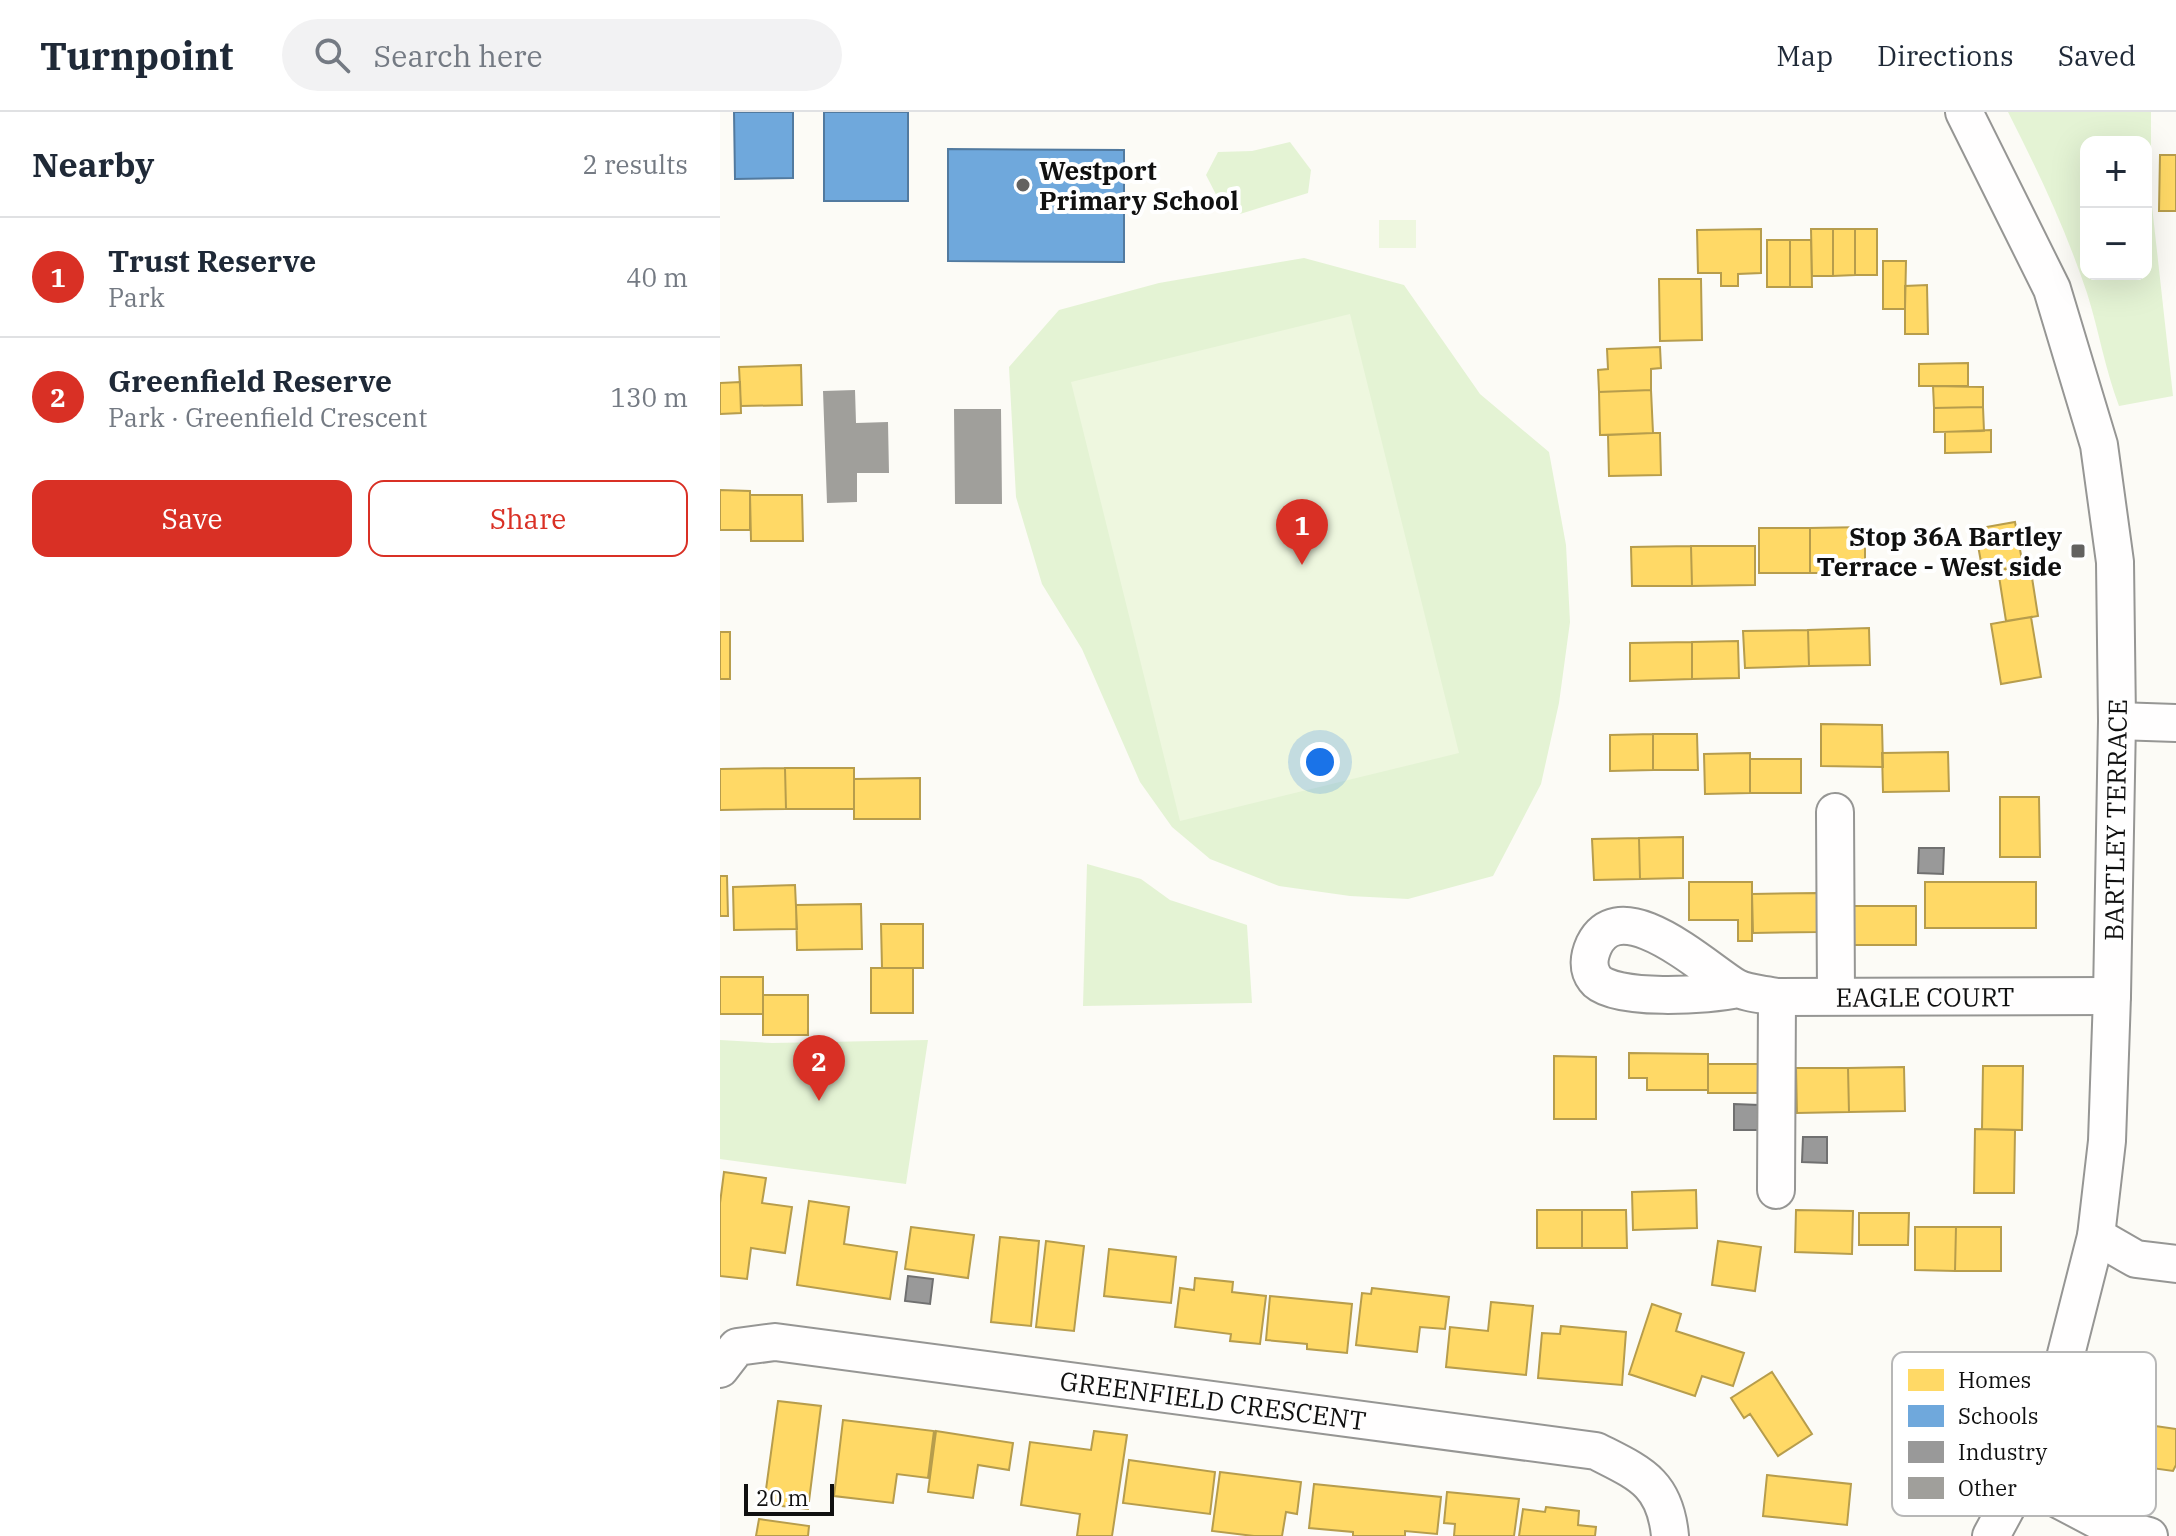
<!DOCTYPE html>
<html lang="en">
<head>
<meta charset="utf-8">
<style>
  :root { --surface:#fff; --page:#f2f2f3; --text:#1f2937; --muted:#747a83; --line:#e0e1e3; --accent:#d93025 }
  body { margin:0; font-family:"IBM Plex Serif",serif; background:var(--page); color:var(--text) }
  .controls { position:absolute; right:24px; top:24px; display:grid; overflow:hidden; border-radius:16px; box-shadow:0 8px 32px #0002 }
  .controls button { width:72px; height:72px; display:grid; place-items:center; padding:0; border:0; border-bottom:2px solid var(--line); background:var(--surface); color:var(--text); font:40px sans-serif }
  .scale { position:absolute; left:24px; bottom:20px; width:90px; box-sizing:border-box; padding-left:8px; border:4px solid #101010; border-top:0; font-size:22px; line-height:28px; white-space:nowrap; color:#101010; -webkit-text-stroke:6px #fff; paint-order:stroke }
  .you { position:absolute; left:600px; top:650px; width:28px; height:28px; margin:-20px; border:6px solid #fff; border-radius:50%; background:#1a73e8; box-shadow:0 0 0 12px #1a73e833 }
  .badge { display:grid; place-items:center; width:52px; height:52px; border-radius:50%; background:var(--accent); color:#fff; font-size:26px; font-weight:700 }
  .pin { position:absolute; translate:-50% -66px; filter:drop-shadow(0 2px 4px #0008) }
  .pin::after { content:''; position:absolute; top:42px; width:28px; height:24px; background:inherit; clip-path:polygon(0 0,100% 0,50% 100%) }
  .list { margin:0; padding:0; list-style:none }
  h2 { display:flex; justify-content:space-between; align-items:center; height:104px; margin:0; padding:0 32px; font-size:34px }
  h2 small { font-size:26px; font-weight:400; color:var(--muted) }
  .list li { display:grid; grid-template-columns:52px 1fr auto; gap:24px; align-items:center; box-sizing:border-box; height:120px; padding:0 32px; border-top:2px solid var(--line) }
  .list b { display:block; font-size:30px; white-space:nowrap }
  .list p { margin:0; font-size:26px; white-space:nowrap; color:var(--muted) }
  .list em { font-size:26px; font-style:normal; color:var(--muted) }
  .actions { display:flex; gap:16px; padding:24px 32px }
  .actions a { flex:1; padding:18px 0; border:2px solid var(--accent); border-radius:16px; text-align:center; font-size:28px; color:var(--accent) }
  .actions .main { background:var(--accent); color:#fff }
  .icon { flex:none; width:44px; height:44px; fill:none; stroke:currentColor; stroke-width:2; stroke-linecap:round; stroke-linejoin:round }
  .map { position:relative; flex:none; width:1456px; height:1424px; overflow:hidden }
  header { display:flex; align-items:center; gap:48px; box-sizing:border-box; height:112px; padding:0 40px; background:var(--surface); border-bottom:2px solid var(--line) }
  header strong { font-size:38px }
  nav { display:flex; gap:44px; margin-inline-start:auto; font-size:28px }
  .search { width:560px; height:72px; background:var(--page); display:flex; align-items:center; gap:20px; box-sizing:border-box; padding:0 28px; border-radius:44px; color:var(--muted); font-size:30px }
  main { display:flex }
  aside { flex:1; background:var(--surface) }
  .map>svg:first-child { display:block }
  .green { fill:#e4f3d4; fill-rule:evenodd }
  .pitch { fill:#eef7df }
  .homes { fill:#ffd966; stroke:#b79d4c; stroke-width:2 }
  .schools { fill:#6fa8dc; stroke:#527a9f; stroke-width:2 }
  .industry { fill:#999; stroke:#707070; stroke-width:2 }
  .building { fill:#a09f9b }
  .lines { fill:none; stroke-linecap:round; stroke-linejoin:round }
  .minor-casing { stroke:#969694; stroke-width:40 }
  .minor { stroke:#fffefe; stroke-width:36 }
  .poi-dot { fill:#636260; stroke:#fff; stroke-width:3 }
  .labels { text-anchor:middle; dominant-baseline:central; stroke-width:8; stroke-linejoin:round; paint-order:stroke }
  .poi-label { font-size:26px; font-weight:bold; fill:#101010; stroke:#fff; text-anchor:start }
  .street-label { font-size:26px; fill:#101010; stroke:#fff }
  .key { fill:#fff; stroke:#b7b7b7; stroke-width:2 }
  .key-label { font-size:22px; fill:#101010 }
</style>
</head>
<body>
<header>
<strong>Turnpoint</strong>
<div class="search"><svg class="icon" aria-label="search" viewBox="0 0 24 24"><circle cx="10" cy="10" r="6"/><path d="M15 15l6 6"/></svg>Search here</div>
<nav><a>Map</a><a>Directions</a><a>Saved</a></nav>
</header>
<main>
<aside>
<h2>Nearby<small>2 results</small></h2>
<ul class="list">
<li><span class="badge">1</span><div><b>Trust Reserve</b><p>Park</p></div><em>40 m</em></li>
<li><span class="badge">2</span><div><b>Greenfield Reserve</b><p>Park · Greenfield Crescent</p></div><em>130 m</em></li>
</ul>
<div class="actions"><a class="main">Save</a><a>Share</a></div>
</aside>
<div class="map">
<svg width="1456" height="1424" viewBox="0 0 1456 1424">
  <rect width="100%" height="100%" fill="#fcfbf6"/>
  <path class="green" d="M1288,0h143v85l22,199 -54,10c-14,-37 -20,-75 -32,-113 -21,-63 -49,-122 -79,-181zM1366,30h60v132h-60z
    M570,30l21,28 -3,23 -68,21 -16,-4 -18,-35 12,-23 34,-1z
    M584,146l100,27 76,109 69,58 17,93 4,77 -11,81 -18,81 -48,92 -85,23 -58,-3 -71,-10 -69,-27 -38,-32 -32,-45 -58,-133 -40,-65 -26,-87 -7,-130 50,-57 100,-27z
    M367,752l54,15 29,21 77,25 5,78 -169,3z
    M0,928l52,3 156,-3 -22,144 -186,-25z"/>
  <path class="pitch" d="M659,108h37v28h-37z
    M630,202l109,439 -279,68 -109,-439z"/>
  <path class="homes" d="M1440,43h16v56h-17z
    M1041,117v44l-23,1v12h-17v-13h-23l-1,-43z
    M1091,117h22v47h-21z
    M1113,117h22v46l-22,1z
    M1135,117h22v46h-22z
    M1047,128h23v47h-23z
    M1070,128h21l1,47h-22z
    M1163,149h23l-1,48h-22z
    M939,167h42l1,61 -42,1z
    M1207,173l1,49h-23v-48z
    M940,235l1,21 -10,1v21l-52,2 -1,-22 10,-1 -1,-20z
    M1248,251v23h-49v-22z
    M81,253l1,40 -61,1 -2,-39z
    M20,270l1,31 -21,1v-31z
    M1213,274l50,1v20l-49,1z
    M931,278l2,43 -53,2 -1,-43z
    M1263,295l1,24 -50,1v-24z
    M1271,318v22l-46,1v-21z
    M933,321h7l1,42 -52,1 -1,-41z
    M0,378l30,1v39h-30z
    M30,383h52l1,46h-52z
    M1295,410l8,44 -40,7 -8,-44z
    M1145,415v46h-55v-45z
    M1039,416h51v45h-51z
    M971,434l1,40h-60l-1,-39z
    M971,434h64v39l-63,1z
    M1310,453l8,51 -32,5 -8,-51z
    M1311,505l10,60 -40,7 -10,-60z
    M1149,516l1,37 -61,1 -1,-36z
    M1088,518l1,36 -64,2 -2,-37z
    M0,520h10v47h-10z
    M1018,529l1,37 -47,1v-37z
    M972,530v37l-62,2v-38z
    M1101,612l61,1 1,42 -62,-1z
    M933,622v36l-43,1v-36z
    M933,622h44l1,36h-45z
    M1228,640l1,39 -66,1 -1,-39z
    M1030,641v40l-45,1 -1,-40z
    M1030,647h51v34h-51z
    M65,656l1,41 -66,1v-41z
    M65,656h69v41h-68z
    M200,666v41h-66v-40z
    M1280,685h39l1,60h-40z
    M963,725v41l-43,1 -1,-41z
    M919,726l1,41 -46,1 -2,-41z
    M0,764h7l1,40h-8z
    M969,770h63v59h-14v-21h-49z
    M1205,770h111v46h-111z
    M75,773l2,44 -63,1 -1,-43z
    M1097,781l1,39 -65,1 -1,-39z
    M141,792l1,45 -65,1 -1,-45z
    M1134,794h62v39h-62z
    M161,812h42v44h-41z
    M151,856h42v45h-42z
    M0,865h43v37h-43z
    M43,883h45v40h-45z
    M909,941l79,1v36h-61v-12h-18z
    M834,944l42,1v62h-42z
    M988,952h51l1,29h-52z
    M1263,954h40l-1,64 -40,-1z
    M1184,955l1,44 -56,1 -1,-44z
    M1076,956h52l1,44 -52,1z
    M1255,1017l40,1 -1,63h-40z
    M4,1060l42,6 -4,25 30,4 -7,46 -34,-5 -4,31 -27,-3v-73z
    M976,1078l1,38 -64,2 -1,-38z
    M89,1089l40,6 -5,37 53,8 -7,47 -93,-14z
    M817,1098h45v38h-45z
    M862,1098h44l1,38h-45z
    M1076,1098l57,1 -1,43 -57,-2z
    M1139,1101h50l-1,32h-49z
    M191,1115l63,8 -6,43 -63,-9z
    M1195,1115h41l-1,44 -40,-1z
    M1236,1115h45v44h-46z
    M280,1125l39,4 -8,85 -40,-4z
    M326,1129l38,5 -10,85 -38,-4z
    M998,1129l43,6 -6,44 -43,-6z
    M389,1137l67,8 -5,46 -67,-7z
    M475,1166l38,4 -1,10 34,4 -6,48 -30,-3 1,-7 -56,-7 5,-39 14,2z
    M652,1176l77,9 -4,32 -25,-2 -3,25 -61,-7 6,-52 9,1z
    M550,1184l82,8 -5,49 -40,-4v-5l-41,-4z
    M771,1190l42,4 -7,69 -80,-8 4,-40 38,4z
    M932,1192l29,10 -5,17 68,22 -11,33 -31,-10 -7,20 -66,-22z
    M841,1214l65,6 -4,53 -84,-7 4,-45 18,1z
    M1052,1260l40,62 -34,22 -28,-42 -6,4 -13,-20z
    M58,1289l43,5 -13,103 -44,-5z
    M123,1308l91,11 -6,47 -31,-4 -4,29 -59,-7z
    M1394,1308l62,9v36l-3,6 -65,-9z
    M216,1319l77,12 -4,27 -31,-5 -5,33 -45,-6z
    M374,1319l33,4 -15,101h-35l3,-22 -59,-9 9,-63 61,8z
    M409,1348l86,12 -5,42 -87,-11z
    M500,1360l81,10 -4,32 -11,-2 -4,24h-28l-42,-5z
    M1047,1363l84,9 -4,41 -84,-9z
    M594,1372l127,13 -4,37 -32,-3v5h-52v-4l-44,-4z
    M727,1380l72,7 -5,37h-60l1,-12 -11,-1z
    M826,1395l33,4 -1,14 18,2 -1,9h-76l4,-27 22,3z
    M39,1407l50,7 -1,10h-52z"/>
  <path class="schools" d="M14,0h59v66l-58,1z
    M104,0h84v89h-84z
    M228,37l176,1v112l-176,-1z"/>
  <path class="industry" d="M1199,736h25l-1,26 -25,-1z
    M1014,992l25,1v25h-25z
    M1083,1025h24v26l-25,-1z
    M188,1164l25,3 -3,25 -25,-3z"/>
  <path class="building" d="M135,278l1,33 32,-1 1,51h-32v29l-30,1 -4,-112z
    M234,297h47l1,95h-47z"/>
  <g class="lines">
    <defs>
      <g id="minor">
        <path d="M1244,0l88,177 47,156 16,117 2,159 -5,275 -5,145 -11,95 -32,126 -48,128 -25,46"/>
        <path d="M1397,609l59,2"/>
        <path d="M1115,700l1,184"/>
        <path id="s1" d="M1018,877c-26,6 -127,13 -143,-10 -8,-10 -6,-23 -1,-34 27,-55 111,24 141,42 12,7 29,7 42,10l335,-1"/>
        <path d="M1056,1078l1,-193"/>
        <path d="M1376,1124l40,23 40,5"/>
        <path id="s2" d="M0,1257l17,-22 38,-5 821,109c43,22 69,31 74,85"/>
        <path d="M1296,1378l36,6 53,28 44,12"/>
      </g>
    </defs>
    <use href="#minor" class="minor-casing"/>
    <use href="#minor" class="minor"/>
  </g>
  <g class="poi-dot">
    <circle cx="303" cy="73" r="8"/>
    <rect x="1350" y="431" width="16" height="16" rx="4"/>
  </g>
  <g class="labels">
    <g class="poi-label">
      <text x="319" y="58">Westport<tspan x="319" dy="30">Primary School</tspan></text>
      <text x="1342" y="424" text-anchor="end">Stop 36A Bartley<tspan x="1342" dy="30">Terrace - West side</tspan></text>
    </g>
    <g class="street-label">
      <text transform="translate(1395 708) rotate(-89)">BARTLEY TERRACE</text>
      <text stroke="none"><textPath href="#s1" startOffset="540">EAGLE COURT</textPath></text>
      <text stroke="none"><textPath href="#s2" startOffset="508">GREENFIELD CRESCENT</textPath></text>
    </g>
  </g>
  <rect x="1172" y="1240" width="264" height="164" rx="12" class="key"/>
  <rect x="1188" y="1257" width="36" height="22" fill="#ffd966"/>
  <rect x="1188" y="1293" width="36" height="22" fill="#6fa8dc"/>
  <rect x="1188" y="1329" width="36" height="22" fill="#999"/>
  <rect x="1188" y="1365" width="36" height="22" fill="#a09f9b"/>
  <g class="key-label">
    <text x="1238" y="1276">Homes</text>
    <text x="1238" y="1312">Schools</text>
    <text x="1238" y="1348">Industry</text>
    <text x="1238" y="1384">Other</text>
  </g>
</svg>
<div class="controls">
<button>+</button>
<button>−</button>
</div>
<div class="scale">20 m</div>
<div class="you"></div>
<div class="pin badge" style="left:582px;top:453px">1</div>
<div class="pin badge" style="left:99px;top:989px">2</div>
</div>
</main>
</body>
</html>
